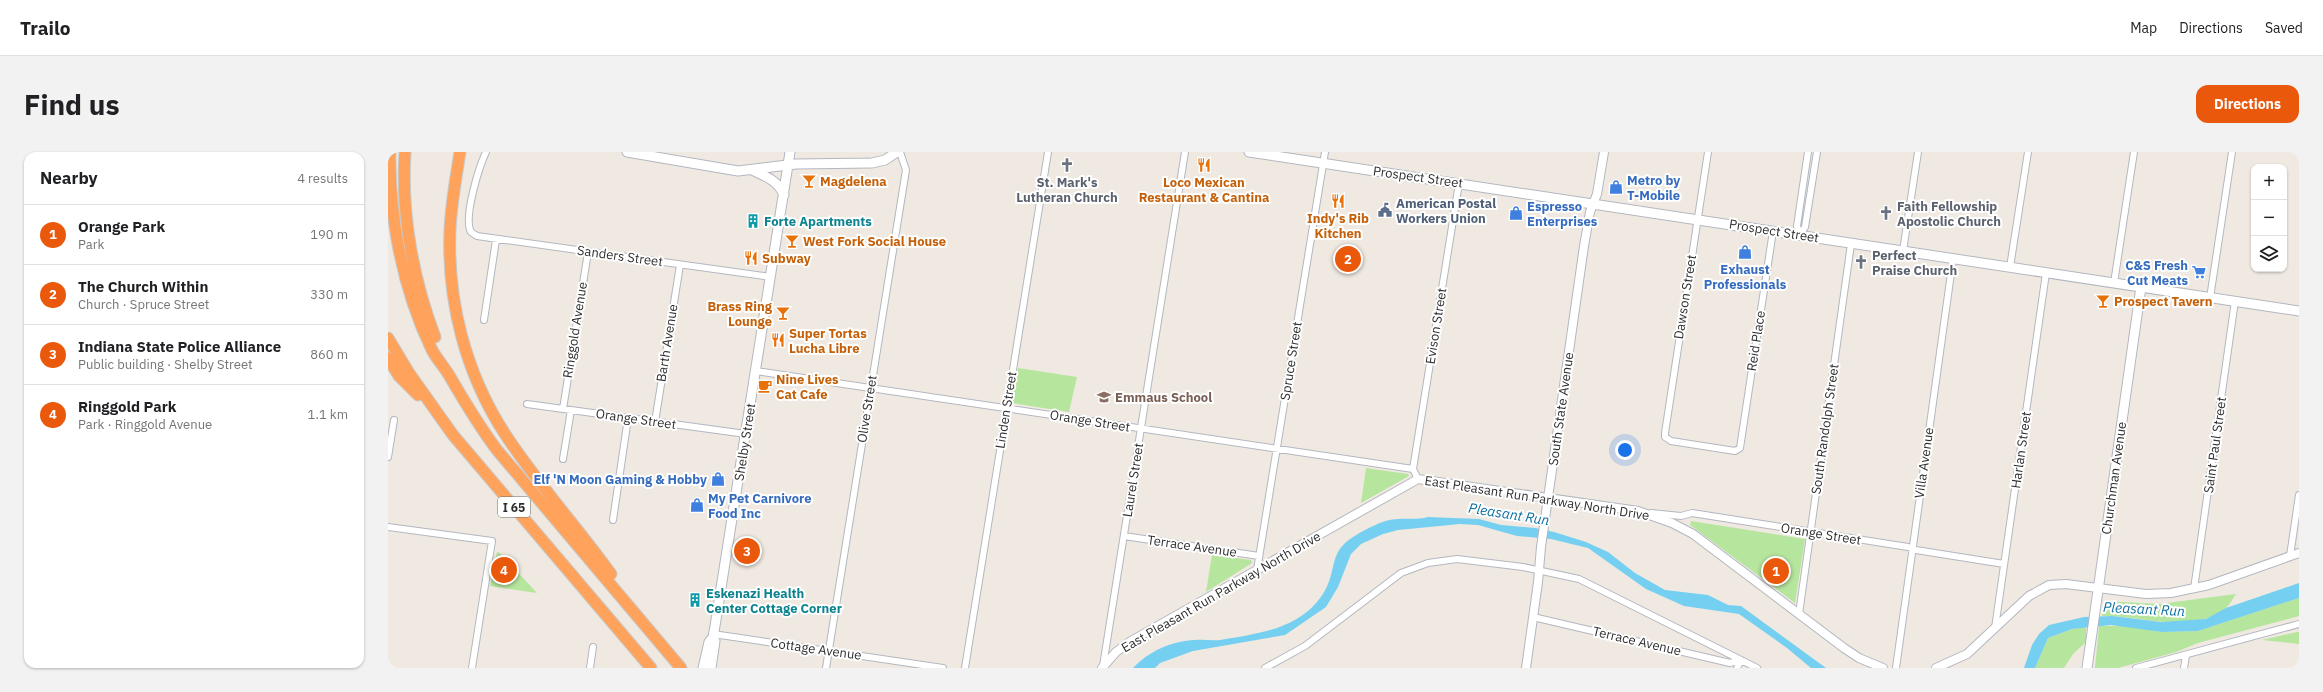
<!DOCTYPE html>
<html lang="en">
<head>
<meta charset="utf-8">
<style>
  :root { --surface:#fff; --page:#f2f2f2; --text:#202124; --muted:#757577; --line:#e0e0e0; --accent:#ea580c }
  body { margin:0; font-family:"IBM Plex Sans",sans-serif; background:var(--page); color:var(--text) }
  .controls { position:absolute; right:12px; top:12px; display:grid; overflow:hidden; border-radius:8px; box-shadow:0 1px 3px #0004 }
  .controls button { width:36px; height:36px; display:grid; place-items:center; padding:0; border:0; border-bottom:1px solid var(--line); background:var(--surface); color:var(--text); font:20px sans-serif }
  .you { position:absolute; left:1237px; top:298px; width:14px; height:14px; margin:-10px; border:3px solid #fff; border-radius:50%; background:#1a73e8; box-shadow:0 0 0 6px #1a73e833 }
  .badge { display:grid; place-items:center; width:26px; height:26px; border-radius:50%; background:var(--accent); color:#fff; font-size:13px; font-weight:700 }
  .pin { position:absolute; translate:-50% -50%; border:2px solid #fff; box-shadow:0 1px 4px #0006 }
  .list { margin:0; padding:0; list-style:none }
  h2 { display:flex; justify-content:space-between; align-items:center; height:52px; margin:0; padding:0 16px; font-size:17px }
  h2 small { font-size:13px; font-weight:400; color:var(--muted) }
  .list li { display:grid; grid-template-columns:26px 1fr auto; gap:12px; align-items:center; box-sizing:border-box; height:60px; padding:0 16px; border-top:1px solid var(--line) }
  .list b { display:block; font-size:15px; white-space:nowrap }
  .list p { margin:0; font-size:13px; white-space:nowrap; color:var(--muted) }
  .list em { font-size:13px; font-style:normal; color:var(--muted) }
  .icon { flex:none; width:22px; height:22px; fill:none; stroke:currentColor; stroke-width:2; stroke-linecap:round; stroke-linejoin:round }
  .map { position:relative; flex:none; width:1911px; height:516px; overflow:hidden; border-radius:12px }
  header { display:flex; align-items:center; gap:24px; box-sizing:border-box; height:56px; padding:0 20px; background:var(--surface); border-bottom:1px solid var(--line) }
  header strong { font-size:19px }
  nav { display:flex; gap:22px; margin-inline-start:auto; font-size:14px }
  .intro { display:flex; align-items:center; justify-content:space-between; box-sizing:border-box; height:96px; padding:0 24px }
  h1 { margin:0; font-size:28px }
  .button { padding:10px 18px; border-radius:12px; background:var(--accent); color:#fff; font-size:14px; font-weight:700 }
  main { display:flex; gap:24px; padding:0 24px }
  aside { flex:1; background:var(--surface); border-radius:12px; box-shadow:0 1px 3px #0004 }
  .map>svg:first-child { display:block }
  .green { fill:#b6e59e }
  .water { fill:#75cff0 }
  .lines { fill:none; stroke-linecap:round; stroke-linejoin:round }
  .minor-casing { stroke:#b4b7c1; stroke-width:8 }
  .tertiary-casing { stroke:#b4b7c1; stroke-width:10 }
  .secondary-casing { stroke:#b4b7c1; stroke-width:11 }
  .motorway-casing { stroke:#c9c9c9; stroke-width:13 }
  .minor { stroke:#fff; stroke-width:6 }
  .tertiary { stroke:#fff; stroke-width:8 }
  .secondary { stroke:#fff; stroke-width:9 }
  .motorway { stroke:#ffa35c; stroke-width:11 }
  .labels { text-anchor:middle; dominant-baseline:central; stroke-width:4; stroke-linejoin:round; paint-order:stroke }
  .shield { fill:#fff; stroke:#6d6d6d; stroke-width:1 }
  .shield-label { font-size:12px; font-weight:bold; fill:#2e2e2e }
  .street-label { font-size:13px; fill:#2e2e2e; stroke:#fff }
  .shop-label { font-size:13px; font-weight:bold; fill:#366cbe; stroke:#fff; text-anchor:start }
  .food-label { font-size:13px; font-weight:bold; fill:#c56008; stroke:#fff; text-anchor:start }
  .worship-label { font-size:13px; font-weight:bold; fill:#5b616d; stroke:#fff; text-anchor:start }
  .service-label { font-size:13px; font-weight:bold; fill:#4e5e75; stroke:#fff; text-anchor:start }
  .culture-label { font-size:13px; font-weight:bold; fill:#0d838f; stroke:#fff; text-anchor:start }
  .education-label { font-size:13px; font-weight:bold; fill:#785e54; stroke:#fff; text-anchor:start }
  .water-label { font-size:14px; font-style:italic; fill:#0d6fa3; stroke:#fff }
</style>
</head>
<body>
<header>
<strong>Trailo</strong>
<nav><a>Map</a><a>Directions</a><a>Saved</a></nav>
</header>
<div class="intro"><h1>Find us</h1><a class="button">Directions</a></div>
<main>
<aside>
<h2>Nearby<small>4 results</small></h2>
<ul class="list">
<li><span class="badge">1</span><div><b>Orange Park</b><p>Park</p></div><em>190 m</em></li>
<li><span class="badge">2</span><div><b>The Church Within</b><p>Church · Spruce Street</p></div><em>330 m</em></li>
<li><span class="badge">3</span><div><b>Indiana State Police Alliance</b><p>Public building · Shelby Street</p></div><em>860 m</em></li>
<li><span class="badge">4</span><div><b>Ringgold Park</b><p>Park · Ringgold Avenue</p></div><em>1.1 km</em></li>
</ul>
</aside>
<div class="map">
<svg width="1911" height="516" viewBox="0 0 1911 516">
  <rect width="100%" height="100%" fill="#efe9e1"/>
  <path class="green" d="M630,216l59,9 -8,35 -57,-9z
    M978,316l42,6 1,2 -48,27z
    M1303,369l114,18 -10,64 -105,-78z
    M109,400l3,1 37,40 -47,-7z
    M824,403l39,5 1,3 -46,29z
    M1848,442c-3,4 -7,12 -11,15 -36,26 -83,6 -123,7l2,-15 55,3z
    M1911,446v18l-101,27 -22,9 -58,16h-23l4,-42h33l30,6 36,-1z
    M1698,475v15l-13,12 -9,14h-29l13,-30 24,-9z
    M1909,480h2v12l-37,-4z"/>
  <path class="water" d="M1040,365l51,2 22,6 34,3 19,4 32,10 22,10 27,21 30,17 43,5 20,10 13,1 85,62h-15l-24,-20 -48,-34 -55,-8 -38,-17 -58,-41 -37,-9 -34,-3 -39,-11 -18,-1 -62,6 -15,4 -22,10 -10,10 -13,33 -12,20 -41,28 -92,16 -33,12 -5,5h-22c16,-17 39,-27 62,-28 8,-1 17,1 25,0 18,-3 45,-7 62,-14 19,-7 38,-22 46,-42 8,-19 3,-33 25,-47 11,-7 31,-18 45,-18 10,-1 19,1 30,-2z
    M1911,431v15l-101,33 -36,1 -51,-7 -39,4 -24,9 -13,30h-11l8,-23 7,-11 10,-9 35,-8 28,-1 49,6 45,-3 20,-11z"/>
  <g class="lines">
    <defs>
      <path id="minor" d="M98,0c-7,15 -23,66 -15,80l6,4 294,41
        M1320,0l-43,281v4l6,4 64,10 5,-3 33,-217
        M1412,83l5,-8 12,-75
        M1412,83l-3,-9 11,-74
        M1515,99l15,-99
        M1622,115l18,-115
        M1726,131l20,-131
        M1822,146l22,-146
        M96,168l12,-80
        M368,219l657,98 5,10
        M139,252l219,30
        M175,257l25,-157
        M267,270l25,-157
        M0,305l6,-37
        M175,307l8,-49
        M1025,317l46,-286
        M1263,361l30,3 11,-3 216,34 8,3 88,14
        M225,368l15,-102
        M0,375l104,14 -20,127
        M736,384l135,20
        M1902,404l9,-61
        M869,418l68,-418
        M1806,437l41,-288
        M1411,462l52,-370
        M1145,465l197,46 11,-3
        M1607,476l51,-355
        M325,482l230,34
        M715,514l82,-514
        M202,516l3,-21
        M438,516l80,-498 -6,-18
        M577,516l83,-516
        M877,516l40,-22 96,-73 27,-10 29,-4 66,8 56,12 178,89
        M1349,516l4,-8
        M1508,516l57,-409
        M1748,516l163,-44
        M1796,516l2,-13"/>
      <path id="tertiary" d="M714,516l14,-16 15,-11 287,-162 220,32 34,12 21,11 151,114 15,10 24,10
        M1138,516l12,-86 3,-35 43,-301 6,-34 7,-18 7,-42
        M1548,516l31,-14 62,-58 20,-11 17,-1 80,10 25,-1 38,-8 90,-32"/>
      <path id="secondary" d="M239,0l111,19 58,-7 76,-1 13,-3 12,-8
        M861,0l1050,159
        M366,19c13,6 24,10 30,24
        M315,516l6,-26 4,-5 2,-11 75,-474
        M323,516l4,-27 -2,-4
        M1699,516l54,-381"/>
      <path id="motorway" d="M2,0c-1,66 13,138 42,198 5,9 12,17 17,25 15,26 30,51 48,75l184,218
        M17,0c-4,62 8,127 30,185
        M72,0c-4,26 -9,52 -10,78 -3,72 16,144 55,204 32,49 72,93 106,140
        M0,186l21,35 44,62 198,233
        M0,206l11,18 19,19"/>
    </defs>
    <use href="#minor" class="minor-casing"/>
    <use href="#tertiary" class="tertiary-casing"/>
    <use href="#secondary" class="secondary-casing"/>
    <use href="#motorway" class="motorway-casing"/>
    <use href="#minor" class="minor"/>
    <use href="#tertiary" class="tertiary"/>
    <use href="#secondary" class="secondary"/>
    <use href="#motorway" class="motorway"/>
  </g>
  <defs>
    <symbol id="church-bare" viewBox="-9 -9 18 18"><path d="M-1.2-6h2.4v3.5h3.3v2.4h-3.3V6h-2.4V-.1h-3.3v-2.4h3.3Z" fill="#6b7280" stroke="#fff" stroke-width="2.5" paint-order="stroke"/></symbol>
    <symbol id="restaurant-bare" viewBox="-9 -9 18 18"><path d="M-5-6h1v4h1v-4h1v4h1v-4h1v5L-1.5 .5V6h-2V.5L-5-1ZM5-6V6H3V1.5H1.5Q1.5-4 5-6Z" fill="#e8710a" stroke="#fff" stroke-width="2.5" paint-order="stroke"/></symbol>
    <symbol id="bar-bare" viewBox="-9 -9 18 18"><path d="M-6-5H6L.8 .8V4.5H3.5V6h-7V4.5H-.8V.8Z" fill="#e8710a" stroke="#fff" stroke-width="2.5" paint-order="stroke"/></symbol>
    <symbol id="shop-bare" viewBox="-9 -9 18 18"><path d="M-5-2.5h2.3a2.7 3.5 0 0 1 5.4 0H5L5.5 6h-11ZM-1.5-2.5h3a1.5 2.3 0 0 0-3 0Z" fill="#3f7fe0" stroke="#fff" stroke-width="2.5" paint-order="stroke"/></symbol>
    <symbol id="civic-bare" viewBox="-9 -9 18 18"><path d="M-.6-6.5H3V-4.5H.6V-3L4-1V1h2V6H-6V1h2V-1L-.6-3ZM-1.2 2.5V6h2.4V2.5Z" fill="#5c6f8a" stroke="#fff" stroke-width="2.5" paint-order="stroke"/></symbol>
    <symbol id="building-bare" viewBox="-9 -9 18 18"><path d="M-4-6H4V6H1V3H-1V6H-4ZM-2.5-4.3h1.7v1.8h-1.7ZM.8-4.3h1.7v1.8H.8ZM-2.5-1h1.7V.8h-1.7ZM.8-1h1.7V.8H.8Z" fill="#0f9aa8" stroke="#fff" stroke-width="2.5" paint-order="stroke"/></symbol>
    <symbol id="supermarket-bare" viewBox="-9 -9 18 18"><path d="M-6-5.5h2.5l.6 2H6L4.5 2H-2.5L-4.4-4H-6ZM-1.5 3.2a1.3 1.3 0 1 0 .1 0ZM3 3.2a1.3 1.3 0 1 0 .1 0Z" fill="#3f7fe0" stroke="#fff" stroke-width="2.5" paint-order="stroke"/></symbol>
    <symbol id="cafe-bare" viewBox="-9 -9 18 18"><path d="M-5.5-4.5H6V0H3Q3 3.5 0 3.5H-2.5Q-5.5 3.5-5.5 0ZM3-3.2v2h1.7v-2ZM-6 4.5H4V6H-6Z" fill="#e8710a" stroke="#fff" stroke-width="2.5" paint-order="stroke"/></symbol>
    <symbol id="school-bare" viewBox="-9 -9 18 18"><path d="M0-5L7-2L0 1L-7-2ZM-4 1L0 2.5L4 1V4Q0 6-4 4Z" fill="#8d6e63" stroke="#fff" stroke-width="2.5" paint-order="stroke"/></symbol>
  </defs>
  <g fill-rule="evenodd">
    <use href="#church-bare" x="669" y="3" width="20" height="20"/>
    <use href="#restaurant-bare" x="806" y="3" width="20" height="20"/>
    <use href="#bar-bare" x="411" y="19" width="20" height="20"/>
    <use href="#shop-bare" x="1218" y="25" width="20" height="20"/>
    <use href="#restaurant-bare" x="940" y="39" width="20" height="20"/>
    <use href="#civic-bare" x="987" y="48" width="20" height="20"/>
    <use href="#shop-bare" x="1118" y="51" width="20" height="20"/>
    <use href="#church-bare" x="1488" y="51" width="20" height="20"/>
    <use href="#building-bare" x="355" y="59" width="20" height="20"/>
    <use href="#bar-bare" x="394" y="79" width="20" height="20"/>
    <use href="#shop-bare" x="1347" y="90" width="20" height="20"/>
    <use href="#restaurant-bare" x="353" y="96" width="20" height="20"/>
    <use href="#church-bare" x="1463" y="100" width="20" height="20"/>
    <use href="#supermarket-bare" x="1801" y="110" width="20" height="20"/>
    <use href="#bar-bare" x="1705" y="139" width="20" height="20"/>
    <use href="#bar-bare" x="385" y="151" width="20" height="20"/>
    <use href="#restaurant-bare" x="380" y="178" width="20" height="20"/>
    <use href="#cafe-bare" x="367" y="224" width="20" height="20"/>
    <use href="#school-bare" x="706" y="235" width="20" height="20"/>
    <use href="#shop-bare" x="320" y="317" width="20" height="20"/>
    <use href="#shop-bare" x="299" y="343" width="20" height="20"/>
    <use href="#building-bare" x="297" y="438" width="20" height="20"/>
  </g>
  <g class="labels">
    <rect class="shield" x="110" y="345" width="32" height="20" rx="3"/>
    <g class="shield-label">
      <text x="126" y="355">I 65</text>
    </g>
    <g class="street-label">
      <text transform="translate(1030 25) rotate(8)">Prospect Street</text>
      <text transform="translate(1386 79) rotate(9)">Prospect Street</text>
      <text transform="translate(232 104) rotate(8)">Sanders Street</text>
      <text transform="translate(1297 145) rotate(-81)">Dawson Street</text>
      <text transform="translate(1048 174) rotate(-81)">Evison Street</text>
      <text transform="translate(187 178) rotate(-81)">Ringgold Avenue</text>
      <text transform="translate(1368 189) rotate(-81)">Reid Place</text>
      <text transform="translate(279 191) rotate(-81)">Barth Avenue</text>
      <text transform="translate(903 209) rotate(-81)">Spruce Street</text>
      <text transform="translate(479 257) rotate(-81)">Olive Street</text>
      <text transform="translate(1173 257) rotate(-82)">South State Avenue</text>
      <text transform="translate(618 258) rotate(-81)">Linden Street</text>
      <text transform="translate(248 267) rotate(8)">Orange Street</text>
      <text transform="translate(702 269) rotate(9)">Orange Street</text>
      <text transform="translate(1437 277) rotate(-82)">South Randolph Street</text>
      <text transform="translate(357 290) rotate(-81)">Shelby Street</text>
      <text transform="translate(1827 293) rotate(-82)">Saint Paul Street</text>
      <text transform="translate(1633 298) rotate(-82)">Harlan Street</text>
      <text transform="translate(1536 311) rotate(-82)">Villa Avenue</text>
      <text transform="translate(1726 326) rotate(-82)">Churchman Avenue</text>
      <text transform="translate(745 328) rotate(-81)">Laurel Street</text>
      <text transform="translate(1149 346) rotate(9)">East Pleasant Run Parkway North Drive</text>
      <text transform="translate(1433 382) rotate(9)">Orange Street</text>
      <text transform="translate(804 394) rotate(8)">Terrace Avenue</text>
      <text transform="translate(833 440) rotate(-30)">East Pleasant Run Parkway North Drive</text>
      <text transform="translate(1249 489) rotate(13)">Terrace Avenue</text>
      <text transform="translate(428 497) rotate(8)">Cottage Avenue</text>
    </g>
    <g class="shop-label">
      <text x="1239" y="28">Metro by<tspan x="1239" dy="15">T-Mobile</tspan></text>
      <text x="1139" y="54">Espresso<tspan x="1139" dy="15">Enterprises</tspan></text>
      <text x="1800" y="113" text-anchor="end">C&amp;S Fresh<tspan x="1800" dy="15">Cut Meats</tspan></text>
      <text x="1357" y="117" text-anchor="middle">Exhaust<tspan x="1357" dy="15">Professionals</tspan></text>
      <text x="319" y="327" text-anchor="end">Elf 'N Moon Gaming &amp; Hobby</text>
      <text x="320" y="346">My Pet Carnivore<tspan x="320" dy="15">Food Inc</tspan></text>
    </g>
    <g class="food-label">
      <text x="432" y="29">Magdelena</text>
      <text x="816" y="30" text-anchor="middle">Loco Mexican<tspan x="816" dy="15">Restaurant &amp; Cantina</tspan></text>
      <text x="950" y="66" text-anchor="middle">Indy's Rib<tspan x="950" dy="15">Kitchen</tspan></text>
      <text x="415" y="89">West Fork Social House</text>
      <text x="374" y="106">Subway</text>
      <text x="1726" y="149">Prospect Tavern</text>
      <text x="384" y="154" text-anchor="end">Brass Ring<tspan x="384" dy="15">Lounge</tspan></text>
      <text x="401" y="181">Super Tortas<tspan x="401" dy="15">Lucha Libre</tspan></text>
      <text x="388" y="227">Nine Lives<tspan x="388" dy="15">Cat Cafe</tspan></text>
    </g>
    <g class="worship-label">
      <text x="679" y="30" text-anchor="middle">St. Mark's<tspan x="679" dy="15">Lutheran Church</tspan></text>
      <text x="1509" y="54">Faith Fellowship<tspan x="1509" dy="15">Apostolic Church</tspan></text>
      <text x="1484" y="103">Perfect<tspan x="1484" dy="15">Praise Church</tspan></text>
    </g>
    <g class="service-label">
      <text x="1008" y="51">American Postal<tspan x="1008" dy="15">Workers Union</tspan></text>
    </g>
    <g class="culture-label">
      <text x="376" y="69">Forte Apartments</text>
      <text x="318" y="441">Eskenazi Health<tspan x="318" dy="15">Center Cottage Corner</tspan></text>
    </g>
    <g class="education-label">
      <text x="727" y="245">Emmaus School</text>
    </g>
    <g class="water-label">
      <text transform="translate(1121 362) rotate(9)">Pleasant Run</text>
      <text transform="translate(1756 457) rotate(3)">Pleasant Run</text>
    </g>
  </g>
</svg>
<div class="controls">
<button>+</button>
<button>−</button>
<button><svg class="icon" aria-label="layers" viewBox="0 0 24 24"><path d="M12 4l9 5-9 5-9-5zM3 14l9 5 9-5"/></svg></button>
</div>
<div class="you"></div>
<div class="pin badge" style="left:1388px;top:419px">1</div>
<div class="pin badge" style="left:960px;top:107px">2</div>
<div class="pin badge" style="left:359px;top:399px">3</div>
<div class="pin badge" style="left:116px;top:418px">4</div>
</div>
</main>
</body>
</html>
